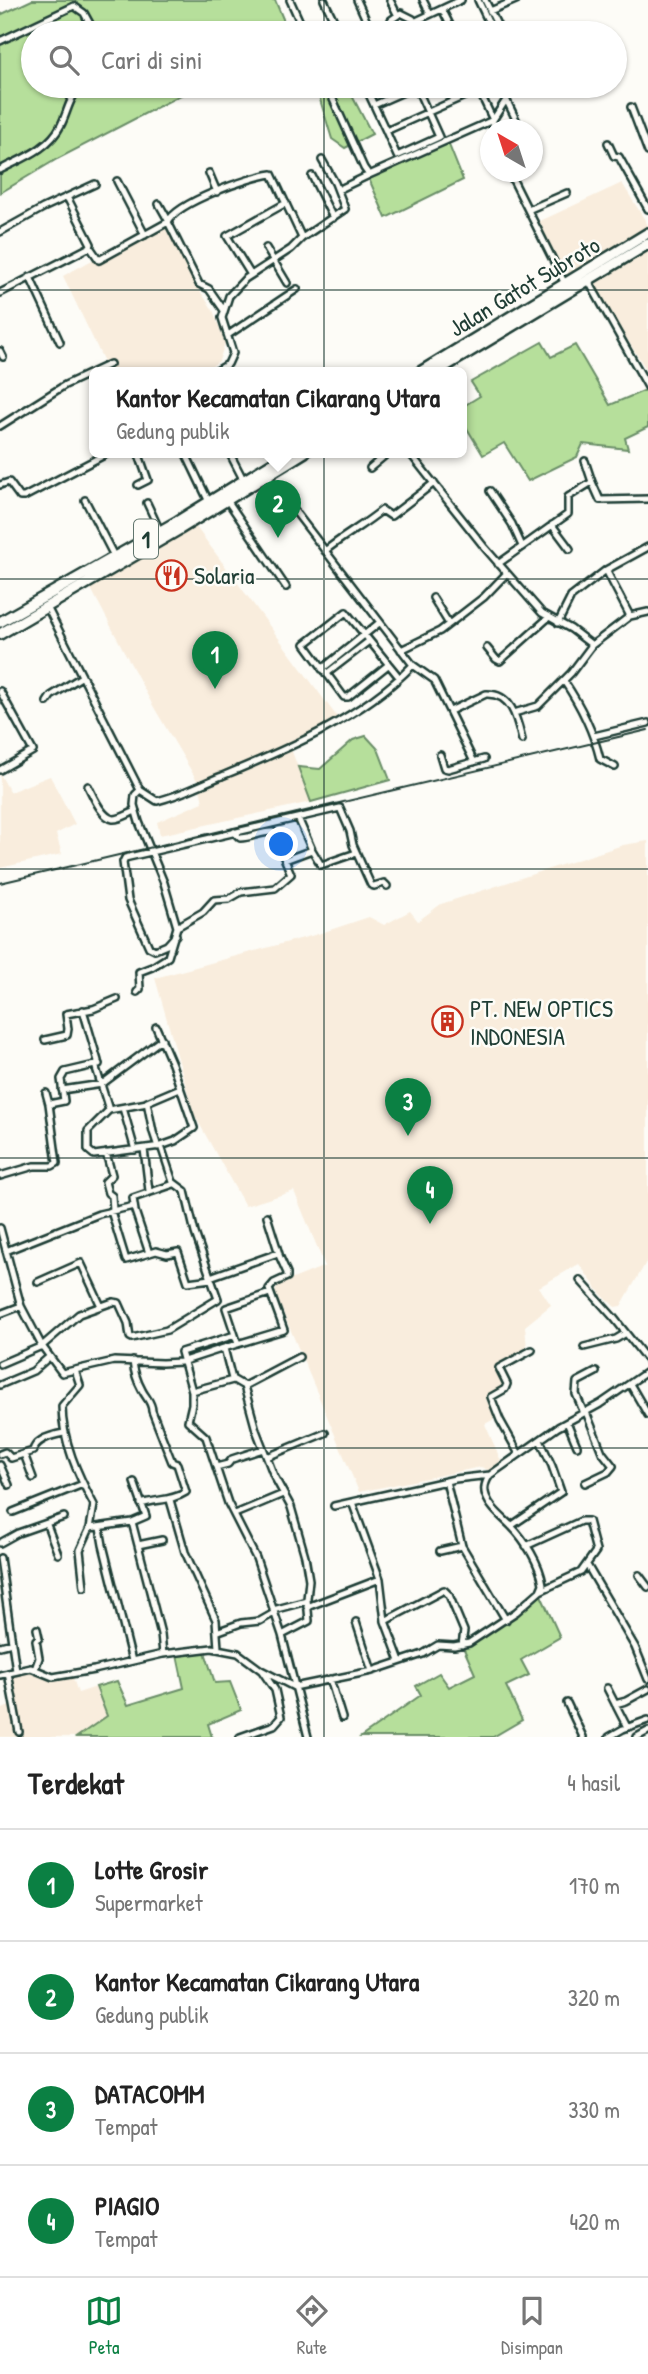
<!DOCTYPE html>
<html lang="id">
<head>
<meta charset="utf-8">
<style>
  :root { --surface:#fff; --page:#f2f2f2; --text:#222; --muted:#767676; --line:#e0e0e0; --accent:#0b8043 }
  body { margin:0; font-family:"Patrick Hand",sans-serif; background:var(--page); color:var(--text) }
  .compass { position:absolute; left:480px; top:119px; width:63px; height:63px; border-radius:50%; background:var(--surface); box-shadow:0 2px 5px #0004; rotate:321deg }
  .you { position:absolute; left:282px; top:845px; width:24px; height:24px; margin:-18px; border:5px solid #fff; border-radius:50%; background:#1a73e8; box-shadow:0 0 0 10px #1a73e833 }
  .badge { display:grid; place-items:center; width:46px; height:46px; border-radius:50%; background:var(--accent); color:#fff; font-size:23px; font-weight:700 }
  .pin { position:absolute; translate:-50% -58px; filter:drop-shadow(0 2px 4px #0008) }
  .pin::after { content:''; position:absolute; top:37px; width:24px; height:21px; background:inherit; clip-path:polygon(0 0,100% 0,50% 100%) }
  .popup { position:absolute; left:89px; top:367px; width:378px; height:91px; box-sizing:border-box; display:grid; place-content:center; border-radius:10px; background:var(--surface); filter:drop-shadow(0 2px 5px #0005); font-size:23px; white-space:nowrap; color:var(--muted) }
  .popup b { font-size:26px; color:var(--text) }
  .popup::after { content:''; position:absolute; left:50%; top:100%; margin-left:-14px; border:14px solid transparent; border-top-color:var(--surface) }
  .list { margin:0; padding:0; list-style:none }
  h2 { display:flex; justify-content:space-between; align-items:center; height:91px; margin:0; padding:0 28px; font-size:30px }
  h2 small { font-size:23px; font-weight:400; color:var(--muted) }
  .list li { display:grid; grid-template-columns:46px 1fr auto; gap:21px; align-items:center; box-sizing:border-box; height:112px; padding:0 28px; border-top:2px solid var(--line) }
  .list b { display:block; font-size:26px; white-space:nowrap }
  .list p { margin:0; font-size:23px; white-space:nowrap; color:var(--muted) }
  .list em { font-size:23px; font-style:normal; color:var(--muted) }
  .icon { flex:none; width:38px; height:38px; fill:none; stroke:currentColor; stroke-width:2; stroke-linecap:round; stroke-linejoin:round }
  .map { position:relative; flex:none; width:648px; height:1737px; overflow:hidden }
  .search { position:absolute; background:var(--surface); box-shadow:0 2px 5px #0004; left:21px; right:21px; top:21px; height:77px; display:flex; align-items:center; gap:18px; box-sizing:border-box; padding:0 24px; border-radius:38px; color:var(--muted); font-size:26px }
  .sheet { height:539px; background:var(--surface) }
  nav { display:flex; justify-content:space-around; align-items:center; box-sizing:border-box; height:98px; border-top:2px solid var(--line); background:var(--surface); font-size:19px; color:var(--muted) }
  nav a { display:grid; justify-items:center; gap:4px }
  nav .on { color:var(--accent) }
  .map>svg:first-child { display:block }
  .built { fill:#f9eddd }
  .green { fill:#b6df9b; stroke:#6a8e68; stroke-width:2 }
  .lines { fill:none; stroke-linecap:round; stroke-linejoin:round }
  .street-casing { stroke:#1f3d34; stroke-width:10 }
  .highway-casing { stroke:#1f3d34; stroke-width:14 }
  .street { stroke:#fdfcf7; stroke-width:5 }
  .highway { stroke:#fdfcf7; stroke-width:9 }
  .rail { stroke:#1f3d34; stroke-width:2 }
  .grid { fill:none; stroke:#1f3d34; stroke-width:2; stroke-opacity:0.55 }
  .labels { text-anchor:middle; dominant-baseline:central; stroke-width:5; stroke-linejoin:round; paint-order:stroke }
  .shield { fill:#fdfcf7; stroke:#62766e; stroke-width:2 }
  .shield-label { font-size:23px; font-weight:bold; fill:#1f3d34 }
  .street-label { font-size:24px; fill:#1f3d34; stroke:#fdfcf7 }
  .poi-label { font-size:24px; fill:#1f3d34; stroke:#fdfcf7; text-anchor:start }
</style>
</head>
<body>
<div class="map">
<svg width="648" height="1737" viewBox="0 0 648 1737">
  <rect width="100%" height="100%" fill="#fdfcf7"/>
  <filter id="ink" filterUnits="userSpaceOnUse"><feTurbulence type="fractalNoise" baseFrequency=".0143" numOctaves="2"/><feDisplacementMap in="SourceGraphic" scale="14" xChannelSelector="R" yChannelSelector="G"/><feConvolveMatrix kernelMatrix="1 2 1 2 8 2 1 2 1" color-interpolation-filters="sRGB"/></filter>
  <g filter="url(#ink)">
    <path class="built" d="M622,183l26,42v147l-57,-89 -19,12 -36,-72z
      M164,221l32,64 17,25 12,33 -6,18 -15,11h-95l-46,-96z
      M196,527l147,198 -52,24 20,53 -151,33 -3,-13 46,-20 -4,-18 -47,-80 -63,-119z
      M0,774l10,18 40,-16 25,48 -19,10 6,20 -62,14z
      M648,841v418l-27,47 -6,1 -15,-14 -21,-29 -40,23 12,18 -26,21 2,23 -33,17 9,19 -18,12 11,21 -11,6 16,37 -11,10 -9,-4 -122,25 -84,-199 3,-8 47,-19 -31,-75 -49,15 -51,-92 -39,-136 163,-44 51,-17 15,8 26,-14 8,10 23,-17 182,-59z
      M32,1665l16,10 23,-3 7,21 18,-6 11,29 -30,21h-77v-27l12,-5 -5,-30z"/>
    <path class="green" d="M32,0h243l14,33h-256v53h165l-141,73 -57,34v-178z
      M339,86h8l25,48 -27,14 -13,-9 -14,-46z
      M447,140l16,40 -77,38 -17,-39 18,-14z
      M542,342l9,15 24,-12 35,60 38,-16v38l-23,11 3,11 -45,-5 -6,13 -49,24 -24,-38 -21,12 -21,-35v-13l18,-11 -9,-14z
      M366,736l12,13 12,31 -79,22 -13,-35 22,2 33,-29z
      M540,1593l20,44 -39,23 8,15 -23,11 16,34 -29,17h-132l60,-42 -5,-9 23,-13 10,14 26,-13 -12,-27z
      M205,1652l10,31 15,-1 11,28 -33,14 4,13h-135l30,-21 -11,-29 21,-6 11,24 56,-17 -7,-33z"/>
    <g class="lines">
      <defs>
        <path id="street" d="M290,0l15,33
          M324,0l16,33
          M357,0l15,33
          M390,0l7,14
          M423,0l7,14
          M478,0l11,23
          M485,0l16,33
          M442,9l12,24
          M490,11l26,-11
          M414,22l47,-22
          M392,33l-2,-4 1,-9 10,-7 12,6 2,7 -3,7
          M0,41l74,-35 10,7 11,20
          M327,86l37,82 5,7 124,-55 22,-34
          M365,86l21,45 92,-41
          M477,86l16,34v10
          M506,99l15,31
          M374,105l43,-19
          M631,107l17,45
          M386,131l11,25 42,-19 -23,-51
          M608,143l6,13 5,1 29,52
          M0,170c23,-12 49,-21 61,-45 7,-14 8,-27 20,-39
          M509,172l56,112
          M209,173l8,19
          M312,176l21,42
          M117,181l28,54
          M338,190l31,-15
          M67,197l24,47 -1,3 9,13 69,-38c9,-20 82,-45 104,-48l30,64
          M159,204l9,16
          M528,210l39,-17
          M168,222l31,62 10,5 14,20
          M0,232l43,-24 52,-24
          M266,248l21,35
          M251,275l-24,-39 59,-33
          M30,277l30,65
          M588,280l60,107
          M0,293l90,-46
          M228,335l69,-46
          M0,351l3,6
          M215,372l13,-8 5,-11 -11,-35 7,-22 16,-17 46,-30 11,-11 43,-29 -10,-26 -13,-23
          M0,426l65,-41 45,-21
          M138,452l10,28 -10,5
          M185,452l24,50
          M229,452l15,29
          M409,452l76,96 57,65 29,16 21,16
          M370,468l19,-16
          M267,475l146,190 21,15 40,82
          M592,482l8,18 48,-1
          M0,485l9,-3 11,15h4l86,-45
          M490,491l22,33 10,22
          M85,500l30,58
          M227,500l59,87
          M147,503l13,28
          M552,525l18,24
          M325,551c18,-15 39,-26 57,-41l9,6 43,-33
          M498,564l70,-50v-17l24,-15 -7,-21
          M606,570l24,46
          M433,598l16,26
          M47,607l93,183 17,11c22,-5 44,-17 65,-25 68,-28 139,-58 191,-111
          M558,623l13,-26 35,-27 42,-23
          M487,648l9,11 4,2 48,-43
          M401,650l39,-19 44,-34 23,-24
          M388,665l-40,32h-4l-39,-53 41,-32 53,65
          M322,669l57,-46
          M326,674l43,-33
          M564,681c17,25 29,49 36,78l15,8
          M0,691l33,60 -33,19
          M47,702l4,-6 30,-19
          M450,711l36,-17c26,-1 31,25 36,46
          M514,713l24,-7 33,-33 21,-28 38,-29 18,-4
          M594,736l54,-13
          M440,755l4,13 4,1 36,-10
          M88,786c5,9 13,31 25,33 6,1 17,-6 23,-8
          M312,850l9,15 35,-12
          M285,860l27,-10 -14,-32
          M177,927l26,-15 11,-12 15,-1 12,-7 34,-4 16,-14 -18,-42c-11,-1 -21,6 -33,6l-6,-6
          M176,935l-9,10 -12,5 -6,-3 -21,-47 -5,-38 2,-4 215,-50 10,23 3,14 18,40 3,1 10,-3 3,3
          M137,992l3,-3 -1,-17 13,-5 16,-10 9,-30 -13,-44 -25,-61 -5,-17 1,-10 5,-5
          M83,1010l15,51 -2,7 13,42 -21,21v19l6,5 67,-9 14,-5 19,-13 -22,-64 -16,-37
          M45,1040l22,-5 1,-6 -2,-15 27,-5 24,-10
          M62,1090l40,-6 60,-45
          M46,1093l3,11
          M123,1108l12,42
          M109,1110l38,-7
          M158,1147l-5,-15 -6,-30 33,-14
          M144,1149l5,42
          M106,1153l6,22 -7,7 3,11 4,3 1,14
          M0,1176l34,-10h18l5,-3 -8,-59 15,-3 -3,-22 4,-7 34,-8
          M111,1211l15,49 30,-9 11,3 11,-2 10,30 23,-3
          M267,1216l12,38
          M0,1228l21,78 21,40 20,27 52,-12 48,2 19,-1 43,-14
          M6,1251l93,-37 35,-8
          M149,1253l-14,-42 -2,-13 41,-14
          M210,1277l68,-24 9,20v4l-13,6 -5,6 15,41 -60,18 8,31 12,7 12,44 18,46 17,31 14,49 4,24 -2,19 2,22 -27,14
          M580,1280l34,38 34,43
          M38,1282l43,-19 20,43
          M0,1314l21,-8
          M238,1344l-12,-36 44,-15
          M584,1347l32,-8 10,-6
          M133,1361c1,11 4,20 9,29 4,8 10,12 10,21l20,51 5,2 9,28c-14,9 -29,7 -45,12
          M0,1364l42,-18 37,-32 34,-12 6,1 9,20 2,14 2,1 35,-8 51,-31 -23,-66 -10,-42 -12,-9 -12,-36
          M75,1370l5,15 -18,21c0,35 16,69 32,99l-4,23 42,-6
          M233,1380l-41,11 -11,-39 54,-17
          M630,1384l18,31
          M0,1385l33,-14 16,-14
          M244,1386l55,-29
          M192,1391v13l-4,17 18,16 22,66 28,55 26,77 26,102
          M584,1413l-8,-19 1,-12 19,-10
          M567,1422l10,24
          M0,1454l5,-2 6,6 22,-7c2,-11 19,-16 31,-18
          M24,1454l9,24
          M519,1454l-19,-34 -9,-23 14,-8 2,-5 -8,-16 33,-18
          M267,1457l58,-24
          M0,1465l9,20
          M216,1467l12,-3 4,-5 31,-10
          M446,1481l16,65 44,74
          M134,1482l12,34 -14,6 29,112 2,20
          M585,1483l23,-11 5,-6 -11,-14 -16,-40
          M170,1500l15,52 31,68 2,28
          M352,1502l28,77 5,42 15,40
          M334,1506l121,-27 35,-4
          M13,1512l70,-28
          M235,1514l48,-20
          M47,1525l11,29
          M511,1526l50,-34 -9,-26 -12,-26
          M100,1528l3,17 29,116
          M0,1543l18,-10 46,-16
          M138,1545l24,-5
          M526,1546l55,-25h7l8,30 -15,21 -41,19
          M440,1551l22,-5
          M0,1558l16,113
          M587,1565l48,82 13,32
          M639,1575l9,12
          M84,1587l-4,-37 10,-22
          M307,1607l73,-28
          M273,1610l34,-9
          M385,1621l59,-31 5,5 15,36 -2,14
          M356,1622l16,49
          M219,1631l22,-8 19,-2 14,-8
          M0,1646l12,-3
          M35,1669l4,-11 -3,-18 3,-2 -2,-9
          M8,1673l11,59
          M0,1675l31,-7 22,9 41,-7 69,-16 49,-6 26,5 23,17 33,17 78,-16 51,-17 15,-9 16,1 15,-3 47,-31 24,-21 3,-7c-3,-20 -18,-44 -32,-58 -9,-9 -21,-18 -25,-30 -3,-8 -1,-14 4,-21l68,-48 42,-23 48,-33
          M330,1679l12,39
          M607,1688l20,39
          M567,1703l16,34
          M615,1704l11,-3 22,-12
          M240,1737l34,-12 7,-8 -6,-27 -13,-19
          M609,1737l14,-8 25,-9
          M637,1737l11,-6"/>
        <path id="highway" d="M420,372l228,-139
          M436,372l212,-128
          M0,622l178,-101 112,-69
          M0,634l180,-105 125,-77"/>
      </defs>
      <use href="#street" class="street-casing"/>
      <use href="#highway" class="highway-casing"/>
      <use href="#street" class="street"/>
      <use href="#highway" class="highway"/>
      <path class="rail" d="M0,883l648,-153"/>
    </g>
  </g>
  <path class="grid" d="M324,0v33M324,86v1651M0,290h648M0,579h648M0,869h648M0,1158h648M0,1448h648"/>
  <defs>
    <symbol id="restaurant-ring" viewBox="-11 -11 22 22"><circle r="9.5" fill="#fdfcf7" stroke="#c8321e" stroke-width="1.5"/><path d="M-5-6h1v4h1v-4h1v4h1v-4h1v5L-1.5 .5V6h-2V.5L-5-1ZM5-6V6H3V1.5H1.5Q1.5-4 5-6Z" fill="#c8321e"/></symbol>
    <symbol id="building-ring" viewBox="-11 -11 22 22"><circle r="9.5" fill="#fdfcf7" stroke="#c8321e" stroke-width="1.5"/><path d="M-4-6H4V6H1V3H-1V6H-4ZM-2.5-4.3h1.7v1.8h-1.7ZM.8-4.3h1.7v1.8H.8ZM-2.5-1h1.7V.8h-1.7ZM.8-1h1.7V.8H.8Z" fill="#c8321e"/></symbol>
  </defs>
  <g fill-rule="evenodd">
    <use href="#restaurant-ring" x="154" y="558" width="35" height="35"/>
    <use href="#building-ring" x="430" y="1004" width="35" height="35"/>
  </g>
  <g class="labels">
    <rect class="shield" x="134" y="519.5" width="24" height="39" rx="5"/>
    <g class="shield-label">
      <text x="146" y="539">1</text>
    </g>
    <g class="street-label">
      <text transform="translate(524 286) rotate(-31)">Jalan Gatot Subroto</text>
    </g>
    <g class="poi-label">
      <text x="194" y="575">Solaria</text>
      <text x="470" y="1008">PT. NEW OPTICS<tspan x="470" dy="28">INDONESIA</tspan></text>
    </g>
  </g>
</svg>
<svg class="compass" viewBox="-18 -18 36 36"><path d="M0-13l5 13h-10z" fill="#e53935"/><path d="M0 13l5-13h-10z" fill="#767676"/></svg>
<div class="you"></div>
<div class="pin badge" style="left:215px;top:689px">1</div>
<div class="pin badge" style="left:278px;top:538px">2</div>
<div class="popup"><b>Kantor Kecamatan Cikarang Utara</b>Gedung publik</div>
<div class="pin badge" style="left:408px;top:1136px">3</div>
<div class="pin badge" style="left:430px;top:1224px">4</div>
<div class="search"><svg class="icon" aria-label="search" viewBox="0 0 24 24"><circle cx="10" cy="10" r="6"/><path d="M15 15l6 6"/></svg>Cari di sini</div>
</div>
<section class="sheet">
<h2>Terdekat<small>4 hasil</small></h2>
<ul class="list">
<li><span class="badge">1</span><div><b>Lotte Grosir</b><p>Supermarket</p></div><em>170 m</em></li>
<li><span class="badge">2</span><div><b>Kantor Kecamatan Cikarang Utara</b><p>Gedung publik</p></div><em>320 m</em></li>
<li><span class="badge">3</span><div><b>DATACOMM</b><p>Tempat</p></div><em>330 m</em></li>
<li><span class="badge">4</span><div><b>PIAGIO</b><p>Tempat</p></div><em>420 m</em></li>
</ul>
</section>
<nav>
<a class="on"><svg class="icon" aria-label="map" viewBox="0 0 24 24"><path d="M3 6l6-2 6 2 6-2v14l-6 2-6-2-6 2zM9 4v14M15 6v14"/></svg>Peta</a>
<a><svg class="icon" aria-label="directions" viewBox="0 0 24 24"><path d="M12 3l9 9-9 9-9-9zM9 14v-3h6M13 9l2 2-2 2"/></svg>Rute</a>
<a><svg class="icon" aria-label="saved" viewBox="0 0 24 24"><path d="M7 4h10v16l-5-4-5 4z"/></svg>Disimpan</a>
</nav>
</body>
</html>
